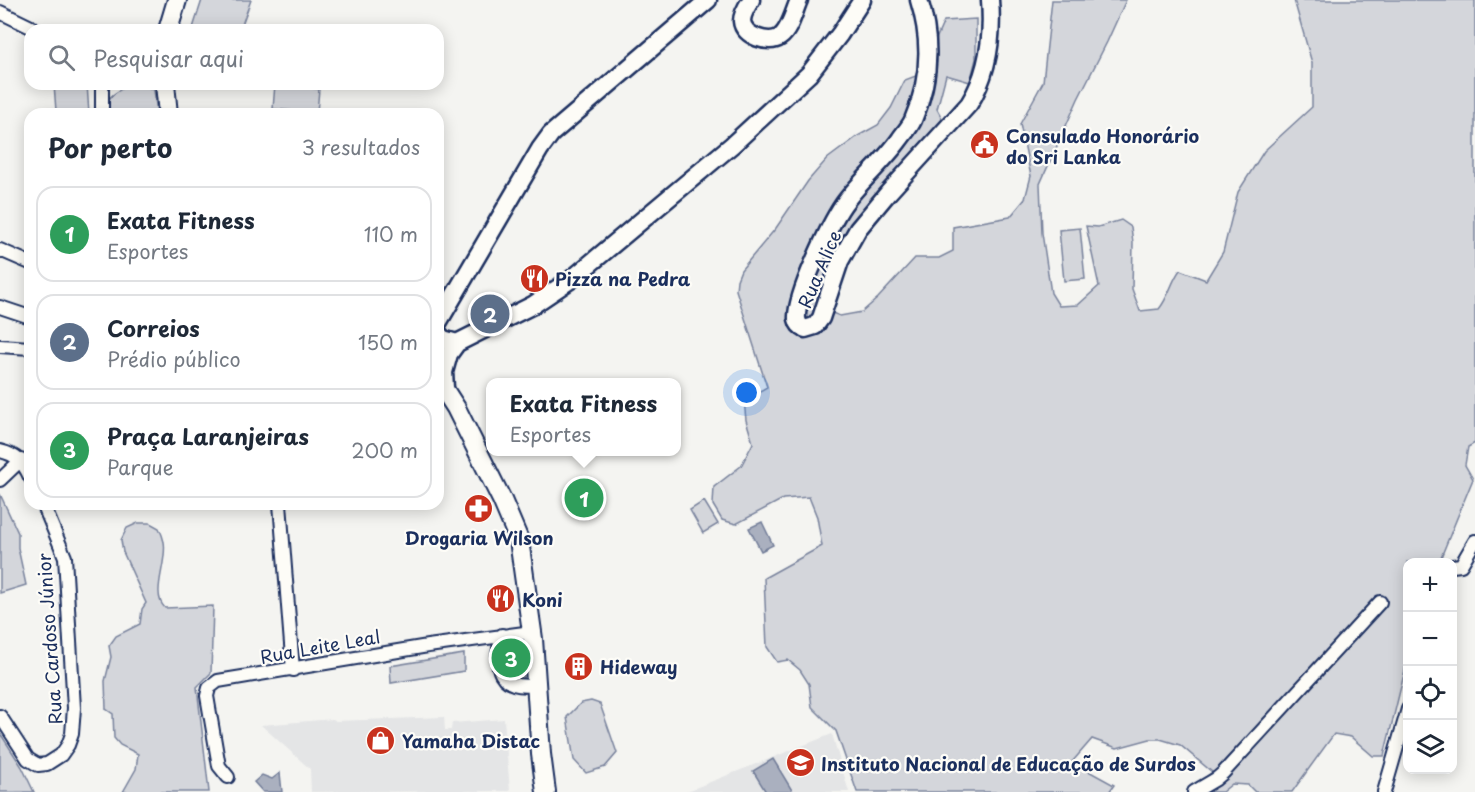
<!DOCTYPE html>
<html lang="pt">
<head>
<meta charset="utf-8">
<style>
  :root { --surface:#fff; --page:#f2f2f3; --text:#1f2937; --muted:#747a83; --line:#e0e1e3; --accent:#c8321e }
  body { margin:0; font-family:"Playpen Sans",sans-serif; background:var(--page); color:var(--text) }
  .controls { position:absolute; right:18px; bottom:18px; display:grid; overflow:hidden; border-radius:12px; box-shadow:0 3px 15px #0003 }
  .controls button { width:54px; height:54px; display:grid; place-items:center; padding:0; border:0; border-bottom:2px solid var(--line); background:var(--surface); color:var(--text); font:30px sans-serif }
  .you { position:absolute; left:747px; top:393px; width:21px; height:21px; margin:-15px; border:4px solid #fff; border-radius:50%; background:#1a73e8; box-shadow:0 0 0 9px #1a73e833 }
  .badge { display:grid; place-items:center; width:39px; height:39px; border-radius:50%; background:var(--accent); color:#fff; font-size:20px; font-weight:700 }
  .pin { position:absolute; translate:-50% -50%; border:3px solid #fff; box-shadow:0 2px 6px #0006 }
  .popup { position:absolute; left:486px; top:378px; width:195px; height:78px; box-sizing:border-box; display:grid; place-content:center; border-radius:12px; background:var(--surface); filter:drop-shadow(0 2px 4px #0005); font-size:20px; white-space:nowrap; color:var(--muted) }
  .popup b { font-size:22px; color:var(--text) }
  .popup::after { content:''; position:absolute; left:50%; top:100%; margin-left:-12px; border:12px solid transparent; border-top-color:var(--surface) }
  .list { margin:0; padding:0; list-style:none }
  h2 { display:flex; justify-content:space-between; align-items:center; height:78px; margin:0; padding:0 24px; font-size:26px }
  h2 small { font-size:20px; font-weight:400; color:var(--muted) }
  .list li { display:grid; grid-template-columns:39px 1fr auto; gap:18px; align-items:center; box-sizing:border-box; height:96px; margin:0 12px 12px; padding:0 12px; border:2px solid var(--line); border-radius:18px }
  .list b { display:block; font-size:22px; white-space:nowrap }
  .list p { margin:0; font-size:20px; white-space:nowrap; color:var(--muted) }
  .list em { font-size:20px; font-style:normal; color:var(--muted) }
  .icon { flex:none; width:33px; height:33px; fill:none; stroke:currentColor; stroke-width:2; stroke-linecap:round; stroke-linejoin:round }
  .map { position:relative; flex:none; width:1475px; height:792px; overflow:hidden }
  .search { position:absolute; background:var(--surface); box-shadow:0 3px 15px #0003; left:24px; top:24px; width:420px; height:66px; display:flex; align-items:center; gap:15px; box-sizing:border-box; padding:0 21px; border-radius:18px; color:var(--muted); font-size:22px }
  .panel { position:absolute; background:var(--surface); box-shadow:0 3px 15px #0003; left:24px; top:108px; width:420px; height:402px; border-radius:18px }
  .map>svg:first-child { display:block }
  .built { fill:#e4e5e6 }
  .green { fill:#d4d6db; stroke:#78829c; stroke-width:1.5 }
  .water { fill:#aab0bf; stroke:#717c98; stroke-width:1.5 }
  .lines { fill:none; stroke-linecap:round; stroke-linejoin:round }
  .minor-casing { stroke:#1b2f5e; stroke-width:16 }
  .tertiary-casing { stroke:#1b2f5e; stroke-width:21 }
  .secondary-casing { stroke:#1b2f5e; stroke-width:22 }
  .minor { stroke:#fdfcf7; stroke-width:12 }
  .tertiary { stroke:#fdfcf7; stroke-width:16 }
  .secondary { stroke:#fdfcf7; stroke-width:18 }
  .labels { text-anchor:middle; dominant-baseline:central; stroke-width:4.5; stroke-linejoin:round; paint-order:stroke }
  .poi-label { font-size:18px; font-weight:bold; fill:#1b2f5e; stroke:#fdfcf7; text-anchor:start }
  .street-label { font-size:18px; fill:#1b2f5e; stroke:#fdfcf7 }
</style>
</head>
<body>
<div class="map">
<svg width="1475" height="792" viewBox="0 0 1475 792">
  <rect width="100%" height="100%" fill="#f4f4f1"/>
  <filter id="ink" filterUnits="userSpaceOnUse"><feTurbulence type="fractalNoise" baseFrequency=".0167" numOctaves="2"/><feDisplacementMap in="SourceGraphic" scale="12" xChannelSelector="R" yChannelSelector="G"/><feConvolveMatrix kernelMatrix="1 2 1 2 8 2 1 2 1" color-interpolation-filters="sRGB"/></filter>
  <g filter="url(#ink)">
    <path class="built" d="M444,717l1,13h6l1,-7 52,-4 6,72 -199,1 -1,-23 -49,-44 72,-6 3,2z
      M832,734l17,58h-164z"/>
    <path class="green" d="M202,0h49l-11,30h-41l-6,-2z
      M1052,0h74l-19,42 -29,57 -38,85 2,49 9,60 8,13 19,-1 21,-19 -13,-60 12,1 23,-7 10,7 2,16 -1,46 8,22 19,-2c10,-12 12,-27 21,-39l26,10 17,-28 15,-60 26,-41 48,-44v-44l-18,-63h181v443l-7,4 -3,18 8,14 -34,83h-31l-1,100 -23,94h-11l-22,-19 -17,-3 -42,58h-37l-7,-7 -16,-1 -10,8h-15l-4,-12 9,-8 -32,-27 -20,-6h-10l-33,9 -25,-9 -20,23 42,23 -5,7h-252l-21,-61 -24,-24 -3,-23 -9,-14 -12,-10 -11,2 -10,-15 -3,-69 58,-32 -5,-29 -8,-20 -26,2 -47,25 -14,-4 -9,-15 1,-18 27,-21 12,-23 -7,-23 -2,-20 23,-13 -31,-97 1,-10 4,-10 35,-42 32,-47 19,-22 31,-23 20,-11 13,-17 14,-28 16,-6 23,-53 32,-2v40l-6,23 -24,-7 -9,34 6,11 -95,110 -15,28 -17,49 24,9 22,-4 16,-14 37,-40h24l14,-7v-24l57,-10 15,-18 6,-23 -11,-52 23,-42z
      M54,84h33l2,30h-25l-8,-3z
      M131,84h11l12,6 3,24h-52c-1,-17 12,-23 26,-30z
      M275,84l44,5 -2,24 -44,-4z
      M1080,228l5,51 -21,2 -5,-51z
      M0,494l18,39v15l8,37 -26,8z
      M704,501l14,23 -15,9 -13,-23z
      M138,523h12l9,5c2,4 4,9 5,14 4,20 -14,52 1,66l48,-2 -2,67 -14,14 12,105h-86l13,-23 2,-15 -18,-9 -6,-7 -1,-24 -7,-5 -1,-28 6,-24 -2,-11 7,-10 24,-12 2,-15 4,-6 -23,-51 -2,-12 6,-12z
      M518,636l6,44 -13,2c-9,-14 -14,-27 -4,-43z
      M464,654v17l-73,12 -1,-17z
      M591,701l9,3 17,49 -12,14 -19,6 -12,-13 -7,-43 14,-14z
      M0,733l22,34 12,25h-34z"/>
    <path class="water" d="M762,522l11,23 -12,6 -12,-23z
      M773,759l20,33h-27l-13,-21z
      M280,773l2,19h-19l-9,-10 8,-7 10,4z"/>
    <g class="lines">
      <defs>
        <path id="minor" d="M0,12l37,18
          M102,114v-30
          M0,250l30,13
          M0,307l30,10
          M0,346l30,2
          M0,451c17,4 23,11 30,26
          M0,480l21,-20
          M280,504l13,166
          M1452,566l9,-1 14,-24
          M502,635c-9,33 -4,55 34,50
          M0,716l28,43 10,6 9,-1 14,-9 7,-10 4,-11 2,-26 -9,-151 -22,-53
          M228,777l-9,-11 -12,-70 2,-8 9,-7 210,-35 104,-14
          M1194,792l22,-13 7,-6 157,-171
          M1384,792l24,-83"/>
        <path id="tertiary" d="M751,0c-4,6 -9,14 -9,21 1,15 27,24 38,16 10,-7 14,-26 19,-37
          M919,0c13,41 11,81 -6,120 -3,7 -9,13 -13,19 -17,24 -41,43 -57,66 -13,19 -48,92 -46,114 1,5 3,7 8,10l10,-3 6,-8 19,-57 18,-32 30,-36 81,-89c20,-32 24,-67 21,-104
          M438,323l102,-174 11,-15 157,-134
          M438,333l5,6 14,4
          M445,388l-1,-16 5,-18 8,-11 76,-38 40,-27 159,-133 77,-71 31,-40 22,-34"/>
        <path id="secondary" d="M168,30l9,-30
          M165,84l3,30
          M438,380l18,28 46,92 17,40 14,99 8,115 5,38"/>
      </defs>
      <use href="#minor" class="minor-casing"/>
      <use href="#tertiary" class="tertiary-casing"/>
      <use href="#secondary" class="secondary-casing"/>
      <use href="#minor" class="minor"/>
      <use href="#tertiary" class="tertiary"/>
      <use href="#secondary" class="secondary"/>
    </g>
  </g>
  <defs>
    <symbol id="civic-disc" viewBox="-11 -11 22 22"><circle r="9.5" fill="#c8321e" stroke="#fdfcf7"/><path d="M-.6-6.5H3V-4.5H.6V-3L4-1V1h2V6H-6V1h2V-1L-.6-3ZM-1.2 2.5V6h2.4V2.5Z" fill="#fff"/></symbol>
    <symbol id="restaurant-disc" viewBox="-11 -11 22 22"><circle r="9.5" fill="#c8321e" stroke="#fdfcf7"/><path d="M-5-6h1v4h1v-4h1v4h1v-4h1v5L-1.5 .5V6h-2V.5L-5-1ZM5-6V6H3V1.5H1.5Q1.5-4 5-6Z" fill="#fff"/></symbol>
    <symbol id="pharmacy-disc" viewBox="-11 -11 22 22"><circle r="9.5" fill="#c8321e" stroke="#fdfcf7"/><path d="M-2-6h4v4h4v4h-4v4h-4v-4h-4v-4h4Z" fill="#fff"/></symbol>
    <symbol id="building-disc" viewBox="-11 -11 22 22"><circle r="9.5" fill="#c8321e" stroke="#fdfcf7"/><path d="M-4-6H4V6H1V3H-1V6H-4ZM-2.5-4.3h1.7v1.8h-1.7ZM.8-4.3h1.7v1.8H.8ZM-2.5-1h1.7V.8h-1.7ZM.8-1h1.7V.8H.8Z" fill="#fff"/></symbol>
    <symbol id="shop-disc" viewBox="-11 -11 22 22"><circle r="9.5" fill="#c8321e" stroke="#fdfcf7"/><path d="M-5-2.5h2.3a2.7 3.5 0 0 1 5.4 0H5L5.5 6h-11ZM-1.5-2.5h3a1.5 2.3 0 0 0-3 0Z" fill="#fff"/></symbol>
    <symbol id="school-disc" viewBox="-11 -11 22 22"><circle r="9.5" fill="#c8321e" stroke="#fdfcf7"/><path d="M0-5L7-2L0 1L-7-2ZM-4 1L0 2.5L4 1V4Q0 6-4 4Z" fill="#fff"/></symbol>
  </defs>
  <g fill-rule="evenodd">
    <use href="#civic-disc" x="968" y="128" width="33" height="33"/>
    <use href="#restaurant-disc" x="518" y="262" width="33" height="33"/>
    <use href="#pharmacy-disc" x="462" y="492" width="33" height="33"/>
    <use href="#restaurant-disc" x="484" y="582" width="33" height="33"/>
    <use href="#building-disc" x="562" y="650" width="33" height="33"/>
    <use href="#shop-disc" x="364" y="724" width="33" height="33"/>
    <use href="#school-disc" x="784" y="746" width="33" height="33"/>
  </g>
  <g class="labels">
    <g class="poi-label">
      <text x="1006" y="135">Consulado Honorário<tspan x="1006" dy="21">do Sri Lanka</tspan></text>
      <text x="555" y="278">Pizza na Pedra</text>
      <text x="479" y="537" text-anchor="middle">Drogaria Wilson</text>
      <text x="522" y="599">Koni</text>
      <text x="600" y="666">Hideway</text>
      <text x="402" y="740">Yamaha Distac</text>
      <text x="821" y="763">Instituto Nacional de Educação de Surdos</text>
    </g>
    <g class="street-label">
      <text transform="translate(819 269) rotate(-67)">Rua Alice</text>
      <text transform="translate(49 639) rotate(-94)">Rua Cardoso Júnior</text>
      <text transform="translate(320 646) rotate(-10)">Rua Leite Leal</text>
    </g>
  </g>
</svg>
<div class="controls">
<button>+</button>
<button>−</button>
<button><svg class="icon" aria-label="locate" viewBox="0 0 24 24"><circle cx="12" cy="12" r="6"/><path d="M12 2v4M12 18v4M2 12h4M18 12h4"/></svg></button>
<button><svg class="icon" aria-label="layers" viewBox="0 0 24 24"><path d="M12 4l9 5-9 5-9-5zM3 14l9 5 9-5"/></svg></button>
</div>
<div class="you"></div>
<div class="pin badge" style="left:584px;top:498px;background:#2e9e5b">1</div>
<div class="popup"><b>Exata Fitness</b>Esportes</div>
<div class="pin badge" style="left:490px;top:314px;background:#5c6f8a">2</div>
<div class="pin badge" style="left:511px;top:658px;background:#2e9e5b">3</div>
<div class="search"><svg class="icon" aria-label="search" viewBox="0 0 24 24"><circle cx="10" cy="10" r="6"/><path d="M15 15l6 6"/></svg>Pesquisar aqui</div>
<section class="panel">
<h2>Por perto<small>3 resultados</small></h2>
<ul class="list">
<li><span class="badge" style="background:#2e9e5b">1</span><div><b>Exata Fitness</b><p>Esportes</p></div><em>110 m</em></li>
<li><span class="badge" style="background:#5c6f8a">2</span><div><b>Correios</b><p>Prédio público</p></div><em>150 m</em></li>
<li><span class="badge" style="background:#2e9e5b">3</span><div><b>Praça Laranjeiras</b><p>Parque</p></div><em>200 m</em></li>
</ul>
</section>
</div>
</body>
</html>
